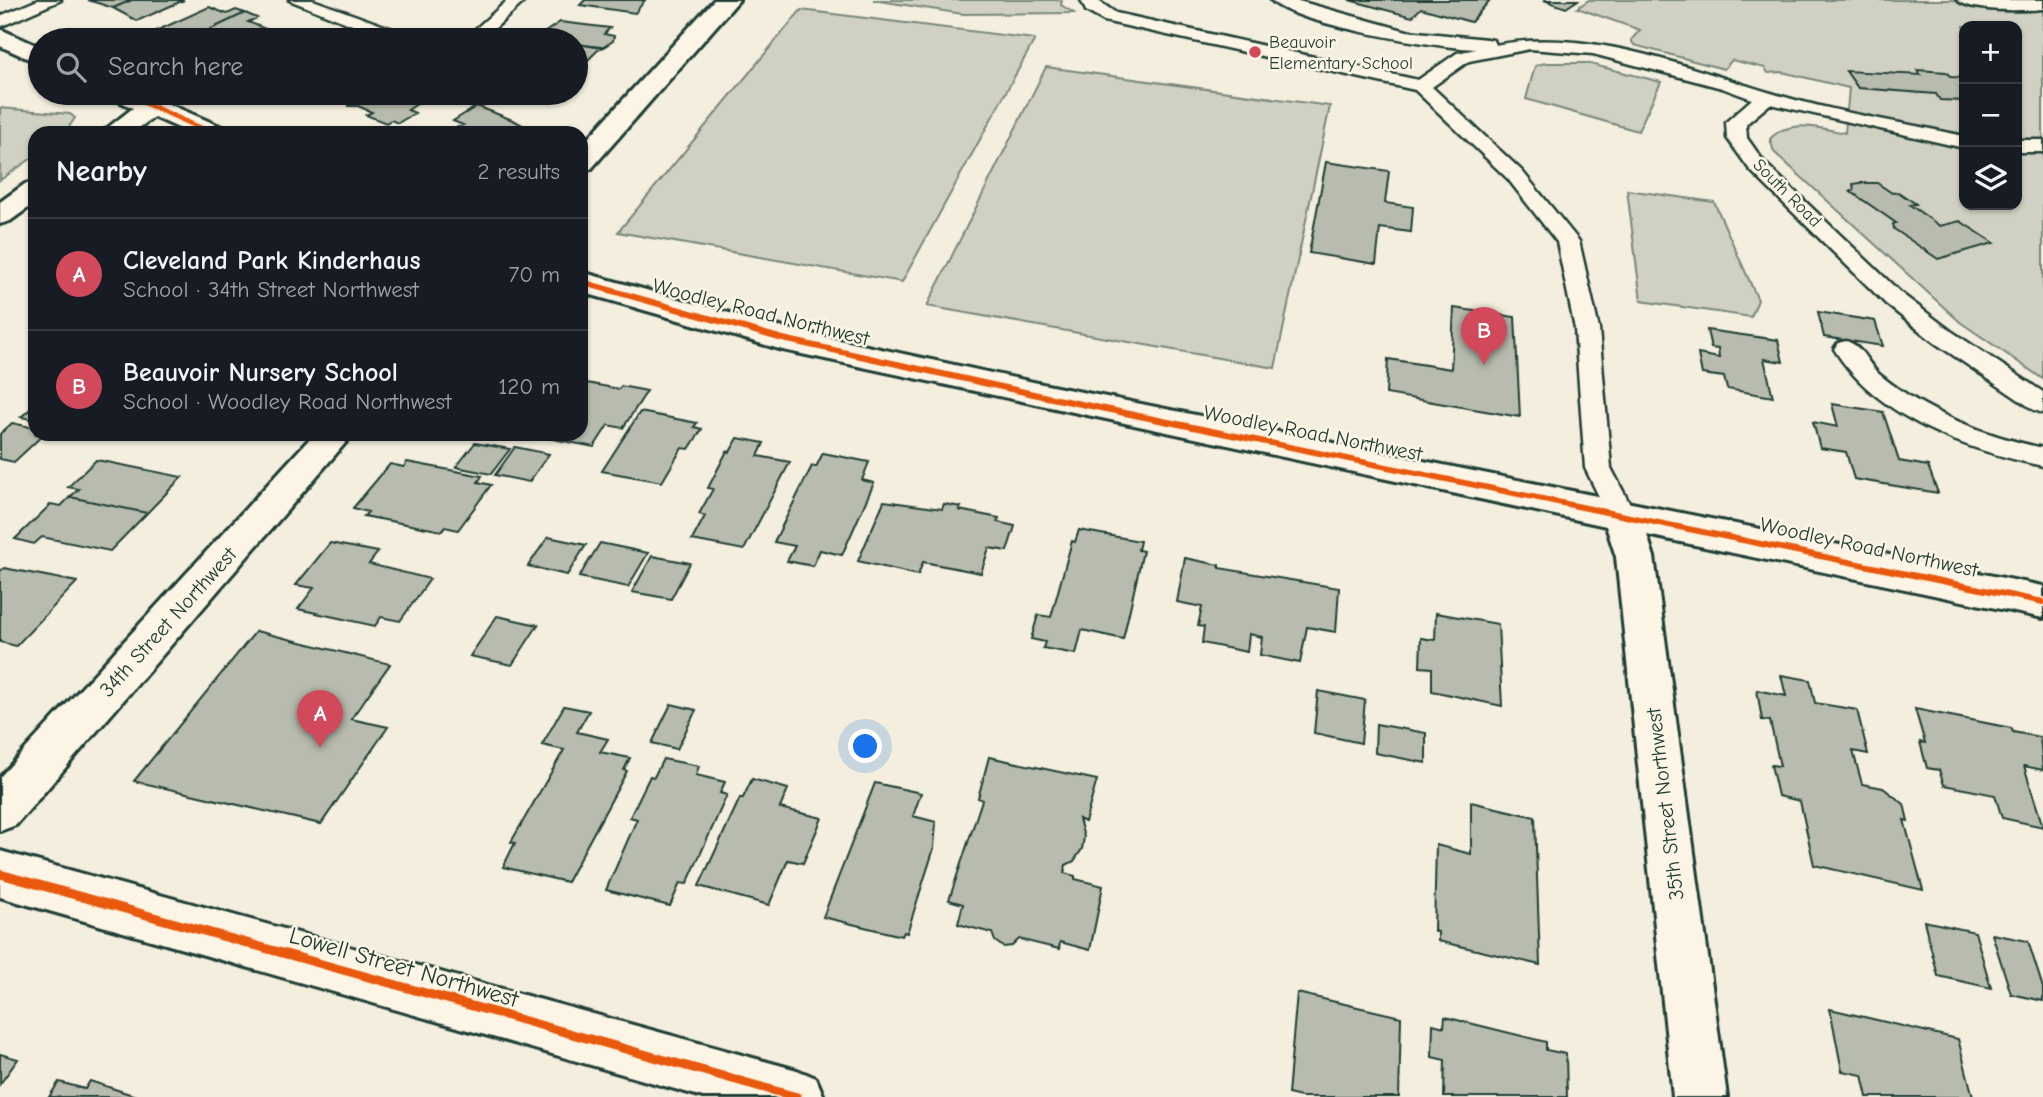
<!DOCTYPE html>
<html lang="en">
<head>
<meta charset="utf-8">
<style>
  :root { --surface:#171b24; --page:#242831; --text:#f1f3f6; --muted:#9ea1a6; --line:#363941; --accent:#d1495b }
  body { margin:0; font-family:"Comic Neue",sans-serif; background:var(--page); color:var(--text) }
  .controls { position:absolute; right:21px; top:21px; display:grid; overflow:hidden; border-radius:14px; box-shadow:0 2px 5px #0004 }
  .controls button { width:63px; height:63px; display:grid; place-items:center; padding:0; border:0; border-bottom:2px solid var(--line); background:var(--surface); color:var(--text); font:35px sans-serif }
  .you { position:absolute; left:866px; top:747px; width:24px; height:24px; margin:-18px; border:5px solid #fff; border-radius:50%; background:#1a73e8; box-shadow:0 0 0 10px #1a73e833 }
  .badge { display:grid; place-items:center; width:46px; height:46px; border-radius:50%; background:var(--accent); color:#fff; font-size:23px; font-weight:700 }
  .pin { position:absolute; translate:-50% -58px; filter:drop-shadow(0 2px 4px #0008) }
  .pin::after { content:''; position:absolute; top:37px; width:24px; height:21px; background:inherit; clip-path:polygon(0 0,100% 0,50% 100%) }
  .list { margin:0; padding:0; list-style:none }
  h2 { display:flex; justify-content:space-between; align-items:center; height:91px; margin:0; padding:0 28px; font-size:30px }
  h2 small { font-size:23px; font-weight:400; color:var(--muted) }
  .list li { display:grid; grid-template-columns:46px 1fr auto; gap:21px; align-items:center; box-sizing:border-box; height:112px; padding:0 28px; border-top:2px solid var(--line) }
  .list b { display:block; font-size:26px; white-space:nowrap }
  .list p { margin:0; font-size:23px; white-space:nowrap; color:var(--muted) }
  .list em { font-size:23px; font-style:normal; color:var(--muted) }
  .icon { flex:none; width:38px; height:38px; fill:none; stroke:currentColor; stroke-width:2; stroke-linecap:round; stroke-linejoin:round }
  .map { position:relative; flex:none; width:2043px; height:1097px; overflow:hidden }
  .search { position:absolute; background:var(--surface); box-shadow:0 2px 5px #0004; left:28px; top:28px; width:560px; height:77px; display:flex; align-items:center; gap:18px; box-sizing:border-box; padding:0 24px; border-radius:38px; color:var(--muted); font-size:26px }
  .panel { position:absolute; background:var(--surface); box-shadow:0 2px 5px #0004; left:28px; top:126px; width:560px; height:315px; border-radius:21px }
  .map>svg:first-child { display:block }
  .green { fill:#d0d1c2; stroke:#78877b; stroke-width:2; fill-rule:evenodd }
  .building { fill:#b8bcae; stroke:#1f3d34; stroke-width:2 }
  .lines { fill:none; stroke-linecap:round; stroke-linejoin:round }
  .lane-casing { stroke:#1f3d34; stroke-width:5 }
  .street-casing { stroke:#1f3d34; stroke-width:6 }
  .secondary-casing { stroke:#1f3d34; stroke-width:6 }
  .lane { fill:#fcf5e5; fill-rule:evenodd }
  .street { fill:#fcf5e5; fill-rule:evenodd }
  .secondary { fill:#fcf5e5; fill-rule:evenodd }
  .cycleway-far2-casing { stroke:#fcf5e5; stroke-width:8 }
  .cycleway-far1-casing { stroke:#fcf5e5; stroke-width:10 }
  .cycleway-casing { stroke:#fcf5e5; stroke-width:13 }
  .cycleway-far2 { stroke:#e8590c; stroke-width:5 }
  .cycleway-far1 { stroke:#e8590c; stroke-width:6 }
  .cycleway { stroke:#e8590c; stroke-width:9 }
  .poi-dot { fill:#d1495b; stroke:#fcf5e5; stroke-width:2.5 }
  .labels { text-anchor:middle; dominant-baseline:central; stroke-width:5; stroke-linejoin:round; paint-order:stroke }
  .far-poi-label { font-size:18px; fill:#1f3d34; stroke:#fcf5e5; text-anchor:start }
  .far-street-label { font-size:18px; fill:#1f3d34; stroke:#fcf5e5 }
  .street-label { font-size:21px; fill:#1f3d34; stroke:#fcf5e5 }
  .near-street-label { font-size:24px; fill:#1f3d34; stroke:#fcf5e5 }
</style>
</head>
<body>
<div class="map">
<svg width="2043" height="1097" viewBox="0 0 2043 1097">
  <rect width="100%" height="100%" fill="#f3eede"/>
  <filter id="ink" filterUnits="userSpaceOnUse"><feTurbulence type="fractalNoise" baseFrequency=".0143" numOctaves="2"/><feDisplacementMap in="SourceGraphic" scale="14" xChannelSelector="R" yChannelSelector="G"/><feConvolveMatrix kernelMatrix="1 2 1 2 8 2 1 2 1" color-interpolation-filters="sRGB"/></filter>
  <g filter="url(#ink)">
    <path class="green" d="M873,0h189l-1,5 13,8 -111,1z
      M1589,0h454v379l-83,-57 -186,-170 -4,-13c19,-21 50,-11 75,-6l4,-45 -67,-16 -14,1 -3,-5 -33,-8 -8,9 -90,-24 -3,-5 9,-10 -63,-22zM1964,26h53v179h-53z
      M801,10l234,29 -133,243 -284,-50z
      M1545,63h41l75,19 -23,49 -112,-32 9,-33z
      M1046,67l284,39 -55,262 -348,-62z
      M0,108l70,6 5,4 -10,15h-30v23l-35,24z
      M1627,190l87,12 44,98 -7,17 -110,-16z"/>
    <path class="building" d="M88,0h44l-19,8z
      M132,0h52l-47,21 -24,-13z
      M585,0h60l-10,13 -55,-8z
      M1349,0h141l-19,22 -50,-14 -9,9z
      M1544,0h34l-12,8z
      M209,7l18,7 9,-4 9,3 -55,26 -32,-9z
      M245,13l12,5 -9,4 18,7 -22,11 -54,-1z
      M560,22l50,6 -6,6 10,2 -1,5 -11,7 -26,-4v-4l-38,-3z
      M576,44l25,3 -18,18 -7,-1z
      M1917,70l29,2 5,5 13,1v23l-24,-1 -4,-6 -78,-6 -12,-17 75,4z
      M351,93h65l11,4 -19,13 7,3 -17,10 -7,-3 -5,3 -20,-8 6,-3 -14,-6h-10v-4l-6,-2 11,-6z
      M490,93h38l-10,10 -33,-5z
      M477,106l38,15 15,8 -7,4h-79l19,-8 -10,-4z
      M1326,162l63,9 -4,32 28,4 -2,25 -31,-4 -4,36 -67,-11z
      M1860,183h17l15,10 6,-1 18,12 -6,1 30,21 20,-5 34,22 -56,16 -44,-30 -1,-5 3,-1 -46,-32 4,-1 -1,-6z
      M1454,308l61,9 5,100 -134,-23 2,-35 63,10z
      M1818,312l57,9 8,25 -59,-9z
      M1707,330l71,10 5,22 -19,-3 9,38 -46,-8 -3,-12 -22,-3 -4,-20 21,4 -1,-9 -7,-1z
      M581,382l38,7 2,-3 26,5 -24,37 -15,-3 -14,22 -46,-9 2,-4h31z
      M1832,404l51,8 16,49 29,5 10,27 -84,-14 -8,-27 -26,-4 -7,-26 25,5z
      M35,405v15l-14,-3z
      M640,412l57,11 -3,4 8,2 -13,20 -7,-1 -20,34 -60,-11z
      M12,423l23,5v6h9l-30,28 -14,-3v-25z
      M186,434h52l-5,5 -9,-2 -4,4z
      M738,438l26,5 -6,13 32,6 -46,88 -52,-10 13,-24 -6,-2 14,-25 -5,-1 19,-37 3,1z
      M475,443l35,6 -19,25 -35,-7z
      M515,447l34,7 -20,28 -34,-7z
      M823,453l46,9 -7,18 12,3 -32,72 -22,-5 -7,16 -26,-5 8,-15 -21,-4 38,-76 4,1z
      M96,460l11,2 75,15 -35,36 -77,-16 9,-8 -11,-2z
      M407,462l75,14 -4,6 13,3 -33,45 -13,-3 -3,4 -78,-15 4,-4 -15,-4 37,-44 14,3z
      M70,497l77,16 -37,38 -68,-14 -8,7 -19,-5 36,-35 10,2z
      M884,501l58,8 2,-5 17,3 -2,3 40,8 -2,4 18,4 -8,25 -18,-3 -8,25 -58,-11 -5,13 -60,-14z
      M1079,530l61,11 -2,9 5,1 -20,88 -41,-9 -6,24 -33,-6 2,-6 -14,-3 7,-24 13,2 21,-76 3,1z
      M548,537l38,8 -19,30 -39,-9z
      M330,543l48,9 -9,12 61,15 -30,42 -19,-4 -6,9 -77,-17 16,-21 -18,-3z
      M600,543l48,10 -20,34 -49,-10z
      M652,556l38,7 -19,36 -39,-7z
      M1185,558l34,7v3l120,20 -3,44 -29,-5 -7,36 -40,-8 2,-18 -13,-3 -2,18 -45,-9 2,-16 -6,-1 4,-19 -25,-5z
      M4,568l73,14 -61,64 -16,-4v-71z
      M1436,613l62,11 4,82 -70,-15v-23l-12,-1 1,-29 14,2z
      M497,616l41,9 -26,40 -42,-9z
      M256,631l134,33 -39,55 37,8 -67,97 -187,-43z
      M1781,675l29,5 5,23 42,7 11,44 -15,-3 9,33 21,4 21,16 4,17 -4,-1 19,70 -109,-25 -14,-64 -22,-5 -7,-31 9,1 -10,-45 -8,-1 -5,-30 29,6z
      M1318,691l47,9 -4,43 -47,-10z
      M671,704l25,6 -19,39 -25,-6z
      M564,706l25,5 -12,21 31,7 -8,13 30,6 -6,12 3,1 -60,111 -64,-15 12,-24 -4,-1 53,-92 -22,-5z
      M1915,709l96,19 2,4 27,5 3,33 -19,-4 19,61 -41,-9 -7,-23 -51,-10 -5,-15 -12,-2 -7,-26 5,1z
      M1376,724l50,9v30l-51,-10z
      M989,757l108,23 -12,42 -6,-3 5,18 -2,12 -8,12 -8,4 -2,8 11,3v3l28,7 -13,64 -30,-8 -1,7 -40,-10 -7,7 -9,1 -8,-6 -3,-8 -34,-9 5,-20 -14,-4 33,-100 -4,-2z
      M663,759l36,7 -3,9 29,7 -5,11 7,2 -40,89 -7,-1 -10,23 -64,-16 31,-71 -7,-2 20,-41 4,1z
      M752,779l36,10 -8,19 42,10 -19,45 -15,-3 -19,45 -70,-19 41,-88h3z
      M875,783l46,10 -8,23 23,6 -2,26 -27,85 -3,-1 -2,4 -79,-19z
      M1471,802l64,15 5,148 -102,-24v-9l-4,-1 2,-86 35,9z
      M1924,921l51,11 16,56 -53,-12z
      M1992,934l36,7 15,47v13l-32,-7z
      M1297,993l104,24 -2,80h-98l-13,-3z
      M1830,1009l128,30 15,58h-106l-5,-22 -20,-4z
      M1445,1017l101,25v8l20,4 1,43h-123l1,-37 -13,-3 1,-33 11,3z
      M0,1054l18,5 -18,25z
      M90,1081l49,16h-90l10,-15 26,7z"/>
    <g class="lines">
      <defs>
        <path id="lane" d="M38,0h23l-61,27v-11z
          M289,0h24l99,36 3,4h-25z
          M508,0h18l-44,40h-19z
          M1081,0h16l19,13 302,67 39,-27 19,-4c-35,-1 -184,-25 -205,-49h24l112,31 80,8 6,1 2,5c93,-18 188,21 276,48 62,19 129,29 193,43v12l-194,-44 -24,20 1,14 17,24 138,132 49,37 92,61v21l-9,-3 -99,-67 -49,-39 -136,-134 -23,-32 -1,-16 26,-23 -30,-11 -129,-34 -63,-5 -61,12 -37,26 90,84 57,70 20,88 12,139 24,46 -4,7 -10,3 -10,-3 -26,-53 -10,-139 -18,-87 -49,-63 -93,-89 -311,-69 -18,-10z
          M1957,0h86v9c-18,2 -74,3 -86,-9z
          M2017,140h26v12h-26z
          M1846,341c17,5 21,23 34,34 45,37 106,61 163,73v18c-77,-16 -166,-48 -209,-117l4,-6z"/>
        <path id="street" d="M0,29l40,18v17l-40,-18z
          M109,93h34l79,34 3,6h-35l-36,-16 -22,16h-31l32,-25 -20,-10z
          M35,181v22l-25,18 -10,3v-22l25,-18z
          M581,272l203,56 263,57 996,201v32l-396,-83 7,22 73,540h-54l-57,-540 -10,-31 -823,-176 -202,-58z
          M0,851l797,219 19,8 8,19h-121l-703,-200z"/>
        <path id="secondary" d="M714,0h25l-148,169 -10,2v-25z
          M314,434h39l-337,391 -16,6v-54z"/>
      </defs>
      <use href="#lane" class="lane-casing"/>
      <use href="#street" class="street-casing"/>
      <use href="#secondary" class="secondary-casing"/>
      <use href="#lane" class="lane"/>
      <use href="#street" class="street"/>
      <use href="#secondary" class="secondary"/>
      <defs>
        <path id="cycleway-far2" d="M122,93l90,40"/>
        <path id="cycleway-far1" d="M581,282l202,57 264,58 996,205"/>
        <path id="cycleway" d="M0,874l797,223"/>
      </defs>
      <use href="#cycleway-far2" class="cycleway-far2-casing"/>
      <use href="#cycleway-far1" class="cycleway-far1-casing"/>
      <use href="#cycleway" class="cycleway-casing"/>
      <use href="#cycleway-far2" class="cycleway-far2"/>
      <use href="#cycleway-far1" class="cycleway-far1"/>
      <use href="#cycleway" class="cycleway"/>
    </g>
  </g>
  <circle class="poi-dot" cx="1255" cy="52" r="7"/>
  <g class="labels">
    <g class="far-poi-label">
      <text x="1269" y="42">Beauvoir<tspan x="1269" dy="21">Elementary School</tspan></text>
    </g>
    <g class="far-street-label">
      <text transform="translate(1787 193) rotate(45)">South Road</text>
    </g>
    <g class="street-label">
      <text transform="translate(761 312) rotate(14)">Woodley Road Northwest</text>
      <text transform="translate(1313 433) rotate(11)">Woodley Road Northwest</text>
      <text transform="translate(1869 547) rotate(12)">Woodley Road Northwest</text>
      <text transform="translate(168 622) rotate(-48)">34th Street Northwest</text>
      <text transform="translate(1665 804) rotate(-97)">35th Street Northwest</text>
    </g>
    <g class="near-street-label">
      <text transform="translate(404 967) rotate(16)">Lowell Street Northwest</text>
    </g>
  </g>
</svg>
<div class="controls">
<button>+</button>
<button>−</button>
<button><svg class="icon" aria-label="layers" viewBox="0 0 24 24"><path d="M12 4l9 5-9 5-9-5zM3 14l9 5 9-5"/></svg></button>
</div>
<div class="you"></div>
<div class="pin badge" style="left:320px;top:748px">A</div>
<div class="pin badge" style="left:1484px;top:365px">B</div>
<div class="search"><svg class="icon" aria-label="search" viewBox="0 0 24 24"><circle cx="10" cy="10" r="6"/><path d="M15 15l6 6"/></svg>Search here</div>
<section class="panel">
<h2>Nearby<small>2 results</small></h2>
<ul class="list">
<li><span class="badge">A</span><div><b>Cleveland Park Kinderhaus</b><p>School · 34th Street Northwest</p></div><em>70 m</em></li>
<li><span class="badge">B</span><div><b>Beauvoir Nursery School</b><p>School · Woodley Road Northwest</p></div><em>120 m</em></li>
</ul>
</section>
</div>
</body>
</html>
